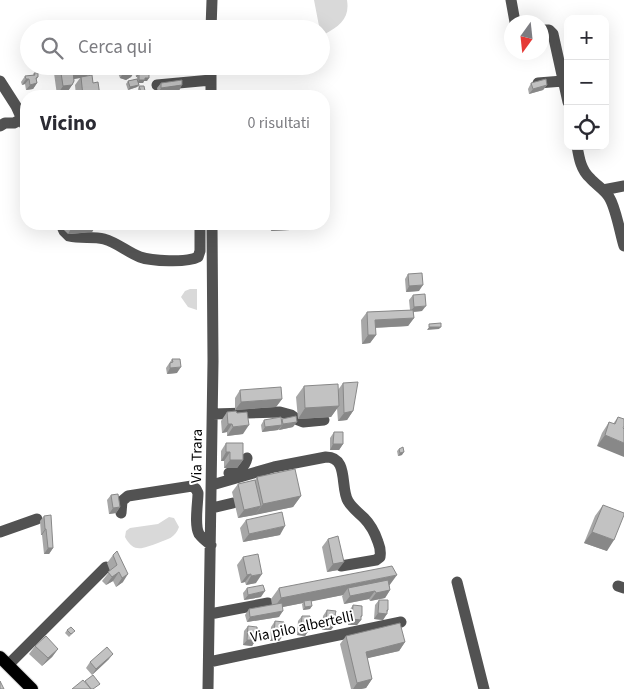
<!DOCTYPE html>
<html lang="it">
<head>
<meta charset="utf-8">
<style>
  :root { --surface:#fff; --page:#f7f7f7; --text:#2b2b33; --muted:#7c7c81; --line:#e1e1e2 }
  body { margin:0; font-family:"Source Sans 3",sans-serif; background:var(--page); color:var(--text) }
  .controls { position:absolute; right:15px; top:15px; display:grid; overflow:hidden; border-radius:10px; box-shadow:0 5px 20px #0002 }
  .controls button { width:45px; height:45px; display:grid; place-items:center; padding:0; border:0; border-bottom:1px solid var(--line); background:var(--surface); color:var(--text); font:25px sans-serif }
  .compass { position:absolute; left:504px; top:15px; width:45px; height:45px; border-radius:50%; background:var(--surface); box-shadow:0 5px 20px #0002; rotate:195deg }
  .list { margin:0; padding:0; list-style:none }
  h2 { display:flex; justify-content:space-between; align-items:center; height:65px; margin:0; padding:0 20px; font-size:21px }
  h2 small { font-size:16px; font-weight:400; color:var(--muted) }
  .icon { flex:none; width:28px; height:28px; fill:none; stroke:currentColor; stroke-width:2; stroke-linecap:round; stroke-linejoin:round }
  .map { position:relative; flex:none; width:624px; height:689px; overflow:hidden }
  .search { position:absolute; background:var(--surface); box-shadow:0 5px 20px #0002; left:20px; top:20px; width:310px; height:55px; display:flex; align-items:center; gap:12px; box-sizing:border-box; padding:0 18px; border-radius:28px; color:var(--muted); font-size:19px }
  .panel { position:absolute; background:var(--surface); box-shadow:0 5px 20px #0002; left:20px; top:90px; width:310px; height:140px; border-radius:20px }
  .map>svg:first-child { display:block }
  .green { fill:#d9d9d9 }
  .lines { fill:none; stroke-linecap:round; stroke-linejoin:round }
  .major-casing { stroke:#dbdbdb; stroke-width:14 }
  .minor { stroke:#525252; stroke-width:11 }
  .major { stroke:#000; stroke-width:12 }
  .wall { fill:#a7a7a7 }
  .shaded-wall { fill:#888 }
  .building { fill:#c2c2c2; stroke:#888 }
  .labels { text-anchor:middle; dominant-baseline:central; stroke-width:4; stroke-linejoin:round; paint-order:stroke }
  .street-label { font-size:15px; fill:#000; stroke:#fff }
</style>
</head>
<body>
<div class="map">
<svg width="624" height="689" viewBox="0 0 624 689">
  <rect width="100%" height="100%" fill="#fff"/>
  <path class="green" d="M314,0h33c3,18 -7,26 -22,34l-3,-2 -3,-6z
    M190,289h7v21l-9,-3 -7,-10 4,-6z
    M169,517l5,1 5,9c-4,11 -11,12 -21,16 -15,5 -24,11 -33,-6l1,-6 4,-3 28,-4z"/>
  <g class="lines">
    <defs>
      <path id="major" d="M0,657l32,32"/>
    </defs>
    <use href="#major" class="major-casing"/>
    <path class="minor" d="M511,0l4,22
      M211,29l1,-29
      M542,30h7l4,4 15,68
      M152,68l33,-2
      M0,81l16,25 10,22
      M538,83l25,-2
      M157,85l54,-5
      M211,96v-30
      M0,126l5,-3h9l8,-4
      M577,146c2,12 4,24 13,32 6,7 14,11 19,19 7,11 11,36 15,49
      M603,190l21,-4
      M61,224l3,7 5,5c12,3 24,0 35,3 14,4 23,13 36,18 11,4 47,6 58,0l2,-6v-27
      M213,414l67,-2 11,3 7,5 5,2 21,-2
      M229,473c9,-2 16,-5 18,-15
      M212,485l62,-18 52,-10c23,0 14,31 22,44 4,7 11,12 16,17 7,7 11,15 14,24 2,5 3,9 2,15l-4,3 -35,6
      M212,508l21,-5
      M121,513l1,-12 6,-5 64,-10 4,3 2,4c0,10 -4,32 1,41 3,4 8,8 12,11
      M0,532l37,-13
      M457,582l27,107
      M618,586l6,2
      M210,614l58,-11
      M209,662l192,-40
      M8,665l98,-98
      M208,689l5,-328 -1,-137"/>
    <use href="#major" class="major"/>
  </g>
  <path class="wall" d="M59,66h37l-5,9h-3l-1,1 6,7 7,13h-24l-1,-11 5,-7 -6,1 -2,6 -6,9 -9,1 -3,-22z
    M120,66h16l-1,5 -4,6 -5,3 -6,-2 -2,-5z
    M138,66h12v5l-2,3 -1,7h-3l-1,2h-5l1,2 -2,2 -9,3 -2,-6 2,-3 9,-2v-2h-1l-1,-7z
    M34,73l4,4 -2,3 1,3 -4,6 -7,1 -1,-6 -3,1 -1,-3 4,-6 8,-1z
    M161,83l18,8 -21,2 -1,-5z
    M531,83l16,2 -4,5 -14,4 -1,-5z
    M139,86l8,9 4,1h-10v-1h-2l-1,-6z
    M62,224h35l-5,8 -21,2h-3l-4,-4z
    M270,224h25l-5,6 -19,1z
    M408,274l11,17 -13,1 -1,-13z
    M413,295l9,16 -8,1v6l-6,8 -33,2 1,7 -6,8 -8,1 -1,-24 6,-8 43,-2 -1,-10z
    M172,359l5,14 -10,1 -1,-6z
    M343,383l10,28 -6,9 -9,1 -1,-13 -6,9 -33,2 -2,-22 8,-11 34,4z
    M240,390l42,9 -6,8 -41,3v-12z
    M227,412l16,22 -16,2v-4l-5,1 -1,-12z
    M618,417l5,11 -26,18 5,-13 7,-11 4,2z
    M282,419l11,8 -14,3v-1l-1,1 -16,2 -1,-7 3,-5h17z
    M334,432l9,12 -4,6h-9v-12z
    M226,443l17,17 -6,8h-13v-7h-3v-10z
    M399,449l3,6 -4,1 -1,-5z
    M257,477l44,19 -8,11 -55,11 -6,-26 6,-8 17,-4z
    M111,495l9,12 -4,6 -7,1 -2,-14z
    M603,505l4,46 -23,-8 11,-27z
    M44,516l9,32 -4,6h-5l-2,-19h-1l-1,-14z
    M246,520l34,15 -37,7 -3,-14z
    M328,539l10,31 -11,2 -5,-25z
    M117,551l6,31 -7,5 -3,-6 -7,4 -4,-4 8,-10 -3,-8 6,-8z
    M243,557l13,26 -10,2 -1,-3 -4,1 -4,-18z
    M390,586v4l-5,8 -15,3 -1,-2 -25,5 -2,-8 1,-1 -32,6 -1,8 -7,1 -1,-6 1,-1 -21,4 -3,10 -32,5 -2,-7 4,-6 23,-4 -1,-6 8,-11z
    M247,588l14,9 -17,3 -1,-7z
    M379,600l9,10 -5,10 -9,-1 1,-14z
    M353,605l8,13v2l-4,5h-9l1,-14z
    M327,610l4,20h-9l1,-14z
    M302,616l7,14 -4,6 -8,-1 1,-14z
    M275,621l9,11 -5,9h-9l1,-14z
    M248,626l10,10 -6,10 -9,-1 1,-14z
    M67,630l6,3 -4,4 -4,-4z
    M346,636l59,6 -6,9 -32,7 5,21 -6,9 -5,1h-10l-11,-45z
    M35,646l23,3 -6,8 -10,9 -13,-12z
    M109,659l-17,16 -6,-7 4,-6z"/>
  <path class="shaded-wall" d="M96,66l-5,9h-3l-2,2 -19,3 6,-9z
    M135,71l-4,6 -5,3 -6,-2 4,-6z
    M139,71h11l-4,5 -7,-2 -2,3h-1z
    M145,78h4l-2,3h-3l-1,2h-6l2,-3z
    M26,79h3l-4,5 -3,1z
    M37,83l-4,6 -7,1 4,-5z
    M72,85l-6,9 -9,1 6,-9z
    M139,85l-2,2 -9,3 2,-3z
    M182,85l-3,6 -21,2 3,-5z
    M547,85l-4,5 -14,4 4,-5z
    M97,224l-5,8 -24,2 5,-9z
    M276,224h19l-5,6 -19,1z
    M423,285l-4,6 -13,1 3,-6z
    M426,306l-4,5 -12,1 4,-5z
    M414,318l-6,8 -39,2 6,-8z
    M429,327h12l-2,2 -12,1z
    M368,335h8l-6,8 -8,1z
    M181,367l-4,6 -10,1 3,-6z
    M282,399l-6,8 -41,3 6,-8z
    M339,406l-8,11 -33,2 7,-11z
    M353,411l-6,9 -9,1 6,-8z
    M297,422l-4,5 -14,3 4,-6z
    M228,424h4l-5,8 -5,1z
    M249,425l-6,9 -16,2 6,-9z
    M282,425l-4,5 -16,2 3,-5z
    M605,435l19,8v14l-27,-11z
    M333,444h10l-4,6h-9z
    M226,452h4l-6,9h-3z
    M404,452l-2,3 -4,1 2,-3z
    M230,460h13l-6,8h-13z
    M301,496l-8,11 -38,8 8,-11z
    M261,506l-6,9 -17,3 6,-8z
    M120,507l-4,6 -7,1 4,-6z
    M285,526l-5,9 -37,7 6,-8z
    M45,529h1l-4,6h-1z
    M592,532l22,8 -7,11 -23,-8z
    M48,548h5l-4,6h-5z
    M344,562l-6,8 -11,2 6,-8z
    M119,572l-6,9 -7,4 6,-8z
    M128,574l-5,8 -7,5 6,-9z
    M251,574l-6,8 -4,1 6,-8z
    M262,574l-6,9 -10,2 5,-9z
    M397,575l-8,11 -41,2 -5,7 -39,8v-2l-1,2 -30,6 8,-11z
    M390,590l-5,8 -15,3 6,-8z
    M265,591l-4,6 -17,3 4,-5z
    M375,591l-6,8 -25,5 6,-8z
    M312,606l-2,3 -7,1 2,-3z
    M387,610h1l-2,4h1l-4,6 -9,-1 4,-6z
    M283,611l-4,6 -32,5 3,-5z
    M361,616h1l-3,4h2l-4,5h-9l4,-6z
    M326,624l9,1 -4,5h-9z
    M301,629l8,1 -4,6 -8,-1z
    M283,632h1l-2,4h1l-4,5h-9l4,-6z
    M256,636h2l-3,4h1l-4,6 -9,-1 4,-5z
    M405,642l-6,9 -39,9 6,-8z
    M58,649l-6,8 -10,9 6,-8z
    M113,654l-4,5 -17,16 4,-6z
    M372,679l-6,9 -5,1h-8l4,-6z"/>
  <path class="building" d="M60,66h36l-4,1v2l-19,2 1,10 -2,4 -9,1z
    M122,66h14l-1,5 -5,3 -6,-2 -3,-4z
    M139,66h11v5h-11z
    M34,73h4v4l-2,1 1,5 -7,2 -1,-6h-3l-1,-3 10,-1z
    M149,73v5h-4v2h-6v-6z
    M92,75l1,8 5,-1 2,14h-17l-2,-19z
    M137,79l2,6 -9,2 -2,-6z
    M546,79l1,6 -14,4 -2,-6z
    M182,80v5l-21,3v-5z
    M139,86h5l1,5 -4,1z
    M147,91v4l4,-1v2h-8v-4z
    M72,224h22l-17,2 -4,-1z
    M422,273l1,12 -14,1 -1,-12z
    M425,294l1,12 -12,1 -1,-12z
    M413,310l1,8 -39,2 1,15h-8l-1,-23z
    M441,323v4h-12v-3z
    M172,359h8l1,8 -11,1v-5l3,-1z
    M358,382l-5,29 -9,2 -1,-30z
    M338,384l1,22 -34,2 -1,-22z
    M281,387l1,12 -41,3 -1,-12z
    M236,411l1,2 10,-1 2,13 -16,2 -1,-3h-4l-1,-12z
    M296,416l1,6 -14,2 -1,-5z
    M281,417l1,8 -17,2 -1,-7z
    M618,417l6,2v7l-1,2 1,1v14l-19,-8 4,-13 6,2z
    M334,432h9v12h-10z
    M226,443h17v17h-13v-8h-4z
    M403,447l1,5 -4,1 -1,-4z
    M295,469l6,27 -38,8 -6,-27z
    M255,480l6,26 -17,4 -6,-26z
    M118,494l2,13 -7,1 -2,-13z
    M603,505l21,8v2l-10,25 -22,-8z
    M282,512l3,14 -36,8 -3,-14z
    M51,515l2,33h-5l-2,-19h-1l-1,-13z
    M338,536l6,26 -11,2 -5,-25z
    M117,551l11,23 -6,4 -3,-6 -7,5 -4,-5 9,-7 -4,-10z
    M258,554l4,20 -11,2v-2l-4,1 -4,-18z
    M392,566l5,9 -116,23 -2,-10z
    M388,580l2,10 -14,3 -1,-2 -25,5 -2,-8z
    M263,585l2,6 -17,4 -1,-7z
    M311,600l1,6 -7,1 -1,-6z
    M379,600h9v10h-1v4l-9,-1z
    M282,603l1,8 -33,6 -1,-8z
    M353,605l9,1v10h-1v4l-9,-1z
    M327,610l9,1 -1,4h1l-1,10 -9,-1z
    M302,616h8v4h1l-2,10 -8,-1z
    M275,621l9,1v10h-1v4l-9,-1z
    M400,623l5,19 -39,10 6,27 -15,4 -11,-47z
    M248,626l9,1 1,9h-2v4h-9z
    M71,627l4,4 -4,3 -4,-4z
    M46,636l12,13 -10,9 -13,-12z
    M107,647l6,7 -17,15 -6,-7z
    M93,675l7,9 -7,5h-2l-6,-8z
    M83,680l8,9h-19z
    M0,681l4,8h-4z"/>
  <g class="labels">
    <g class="street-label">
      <text transform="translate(197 456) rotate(-89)">Via Trara</text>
      <text transform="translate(302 627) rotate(-12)">Via pilo albertelli</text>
    </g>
  </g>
</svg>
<div class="controls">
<button>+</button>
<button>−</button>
<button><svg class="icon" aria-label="locate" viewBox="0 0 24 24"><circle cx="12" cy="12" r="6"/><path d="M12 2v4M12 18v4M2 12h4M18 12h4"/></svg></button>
</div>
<svg class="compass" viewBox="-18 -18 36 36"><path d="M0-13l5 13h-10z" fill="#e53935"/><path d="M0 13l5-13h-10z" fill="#7c7c81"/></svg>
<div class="search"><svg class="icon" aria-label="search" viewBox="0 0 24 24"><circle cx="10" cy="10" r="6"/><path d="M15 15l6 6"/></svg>Cerca qui</div>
<section class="panel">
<h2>Vicino<small>0 risultati</small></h2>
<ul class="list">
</ul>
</section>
</div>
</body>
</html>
